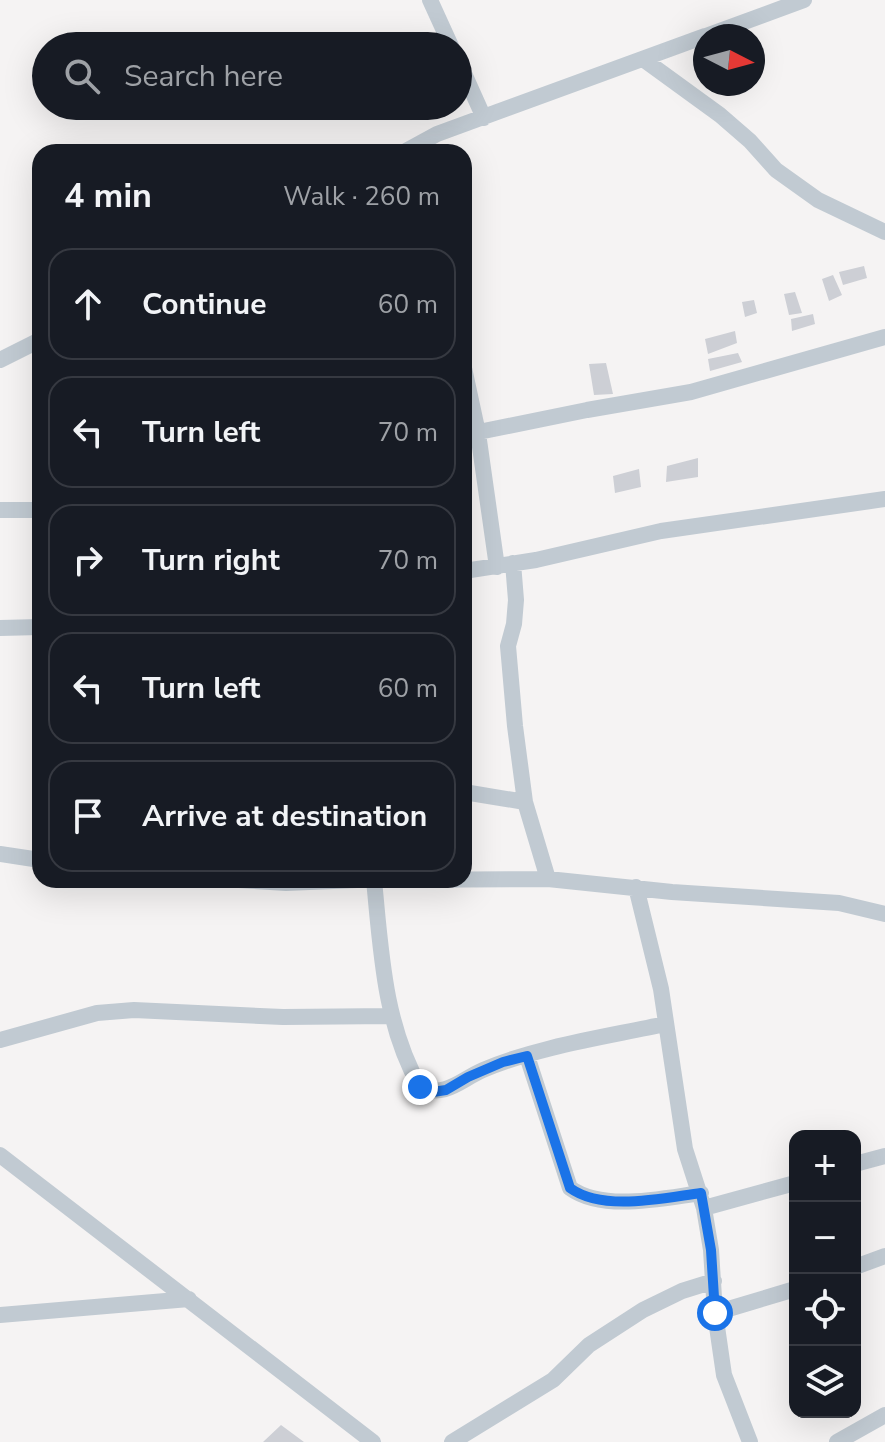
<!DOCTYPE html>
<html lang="en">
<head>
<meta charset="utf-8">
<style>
  :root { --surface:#171b24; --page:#20242c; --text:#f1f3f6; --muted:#9ea1a6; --line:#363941 }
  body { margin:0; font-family:"Nunito Sans",sans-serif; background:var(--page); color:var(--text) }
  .controls { position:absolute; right:24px; bottom:24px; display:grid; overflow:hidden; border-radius:16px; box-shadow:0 8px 32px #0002 }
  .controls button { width:72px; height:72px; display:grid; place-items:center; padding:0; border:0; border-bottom:2px solid var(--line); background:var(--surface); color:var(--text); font:40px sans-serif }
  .compass { position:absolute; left:693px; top:24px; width:72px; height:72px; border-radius:50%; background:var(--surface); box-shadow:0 8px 32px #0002; rotate:96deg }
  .stop { position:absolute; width:24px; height:24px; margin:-18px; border:6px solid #1a73e8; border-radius:50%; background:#fff }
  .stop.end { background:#1a73e8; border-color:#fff; box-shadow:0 2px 8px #0008 }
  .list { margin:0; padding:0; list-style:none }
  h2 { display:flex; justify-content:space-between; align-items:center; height:104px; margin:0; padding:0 32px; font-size:34px }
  h2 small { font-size:26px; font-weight:400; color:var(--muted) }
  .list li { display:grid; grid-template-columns:52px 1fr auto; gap:24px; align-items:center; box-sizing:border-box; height:112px; margin:0 16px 16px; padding:0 16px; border:2px solid var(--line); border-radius:24px }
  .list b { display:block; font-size:30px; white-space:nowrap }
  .list em { font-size:26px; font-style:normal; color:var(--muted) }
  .icon { flex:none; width:44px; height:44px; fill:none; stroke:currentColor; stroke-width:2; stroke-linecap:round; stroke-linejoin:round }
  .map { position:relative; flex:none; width:885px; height:1442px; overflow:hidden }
  .search { position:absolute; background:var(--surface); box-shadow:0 8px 32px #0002; left:32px; top:32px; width:440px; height:88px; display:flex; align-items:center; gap:20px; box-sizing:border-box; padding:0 28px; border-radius:44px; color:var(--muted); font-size:30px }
  .panel { position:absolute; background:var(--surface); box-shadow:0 8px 32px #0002; left:32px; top:144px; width:440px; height:744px; border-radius:24px }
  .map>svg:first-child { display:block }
  .building { fill:#cdcfd5 }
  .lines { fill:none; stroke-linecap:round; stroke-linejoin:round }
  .minor { stroke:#c1cad2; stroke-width:16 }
  .route { stroke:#1a73e8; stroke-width:10 }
</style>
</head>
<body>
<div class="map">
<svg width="885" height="1442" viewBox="0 0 885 1442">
  <rect width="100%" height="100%" fill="#f5f3f3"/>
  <path class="building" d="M864,266l3,12 -24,7 -4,-13z
    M833,275l9,20 -13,6 -7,-22z
    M795,292l7,21 -13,2 -5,-21z
    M754,300l3,13 -12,4 -3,-15z
    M813,314l2,10 -23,7 -1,-12z
    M735,331l2,12 -29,11 -3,-15z
    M738,353l4,9 -32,9 -2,-12z
    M606,363l7,31 -19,1 -5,-31z
    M698,458v19l-32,5 1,-16z
    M639,469l2,18 -26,6 -2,-17z
    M281,1425l23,17h-41z"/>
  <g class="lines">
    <path class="minor" d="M430,0l21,46
      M706,36l98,-36
      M643,59l77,56 30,26 26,29 42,30 67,32
      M458,60l26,58
      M404,152l33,-18 268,-98
      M0,360l40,-20
      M464,368l14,65 19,134
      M464,435l123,-25 104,-18 194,-55
      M0,510h40
      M513,563l3,37 -2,24 -6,22 7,80 10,76 23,77
      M464,571l72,-11 125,-29 224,-32
      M0,628l40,-1
      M464,792l61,10
      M0,854l40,6
      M239,880l47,3 71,-3
      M374,880c7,71 10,144 46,207 26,11 40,-7 63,-17 57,-24 122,-33 182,-46
      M381,880l167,-1 124,13 167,11 46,11
      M636,887l25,102 24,160 19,59 7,42 4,63 9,62 26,67
      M0,1040l97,-27 37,-3 149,7 109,-1
      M527,1056l43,132c33,24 93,10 131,5
      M0,1155l373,287
      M855,1164l30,-8
      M704,1208l91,-25
      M855,1267l30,-11
      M715,1313l80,-24
      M0,1315l189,-16
      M452,1442l101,-62 36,-35 54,-35 39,-19 32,-10
      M837,1442l48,-27"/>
  </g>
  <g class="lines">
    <path class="route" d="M420,1087l13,5 13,-2 22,-13 35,-15 24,-6 43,132c33,24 93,10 131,5l10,57 4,63"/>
  </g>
</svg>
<div class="controls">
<button>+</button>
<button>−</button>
<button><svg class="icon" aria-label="locate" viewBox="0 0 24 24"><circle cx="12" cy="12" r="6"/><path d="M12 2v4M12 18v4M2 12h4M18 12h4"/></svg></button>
<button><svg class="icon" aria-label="layers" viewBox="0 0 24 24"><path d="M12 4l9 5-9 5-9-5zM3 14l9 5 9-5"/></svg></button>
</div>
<svg class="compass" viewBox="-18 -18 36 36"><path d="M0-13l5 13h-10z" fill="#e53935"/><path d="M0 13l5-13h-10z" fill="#9ea1a6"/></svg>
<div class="stop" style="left:715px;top:1313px"></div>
<div class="stop end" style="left:420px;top:1087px"></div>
<div class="search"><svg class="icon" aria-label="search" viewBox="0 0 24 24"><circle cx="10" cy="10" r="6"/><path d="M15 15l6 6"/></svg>Search here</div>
<section class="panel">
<h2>4 min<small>Walk · 260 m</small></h2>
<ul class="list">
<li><svg class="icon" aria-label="ahead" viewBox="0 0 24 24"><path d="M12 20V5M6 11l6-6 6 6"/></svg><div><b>Continue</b></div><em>60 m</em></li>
<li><svg class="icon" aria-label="left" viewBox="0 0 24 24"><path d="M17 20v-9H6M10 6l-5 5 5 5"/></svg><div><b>Turn left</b></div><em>70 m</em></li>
<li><svg class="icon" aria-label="right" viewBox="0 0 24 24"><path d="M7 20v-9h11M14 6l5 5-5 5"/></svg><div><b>Turn right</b></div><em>70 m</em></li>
<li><svg class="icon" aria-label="left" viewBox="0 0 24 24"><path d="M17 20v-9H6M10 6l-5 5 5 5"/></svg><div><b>Turn left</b></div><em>60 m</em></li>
<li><svg class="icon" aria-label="arrive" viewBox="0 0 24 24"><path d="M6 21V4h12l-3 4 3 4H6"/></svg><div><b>Arrive at destination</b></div></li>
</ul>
</section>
</div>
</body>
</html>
